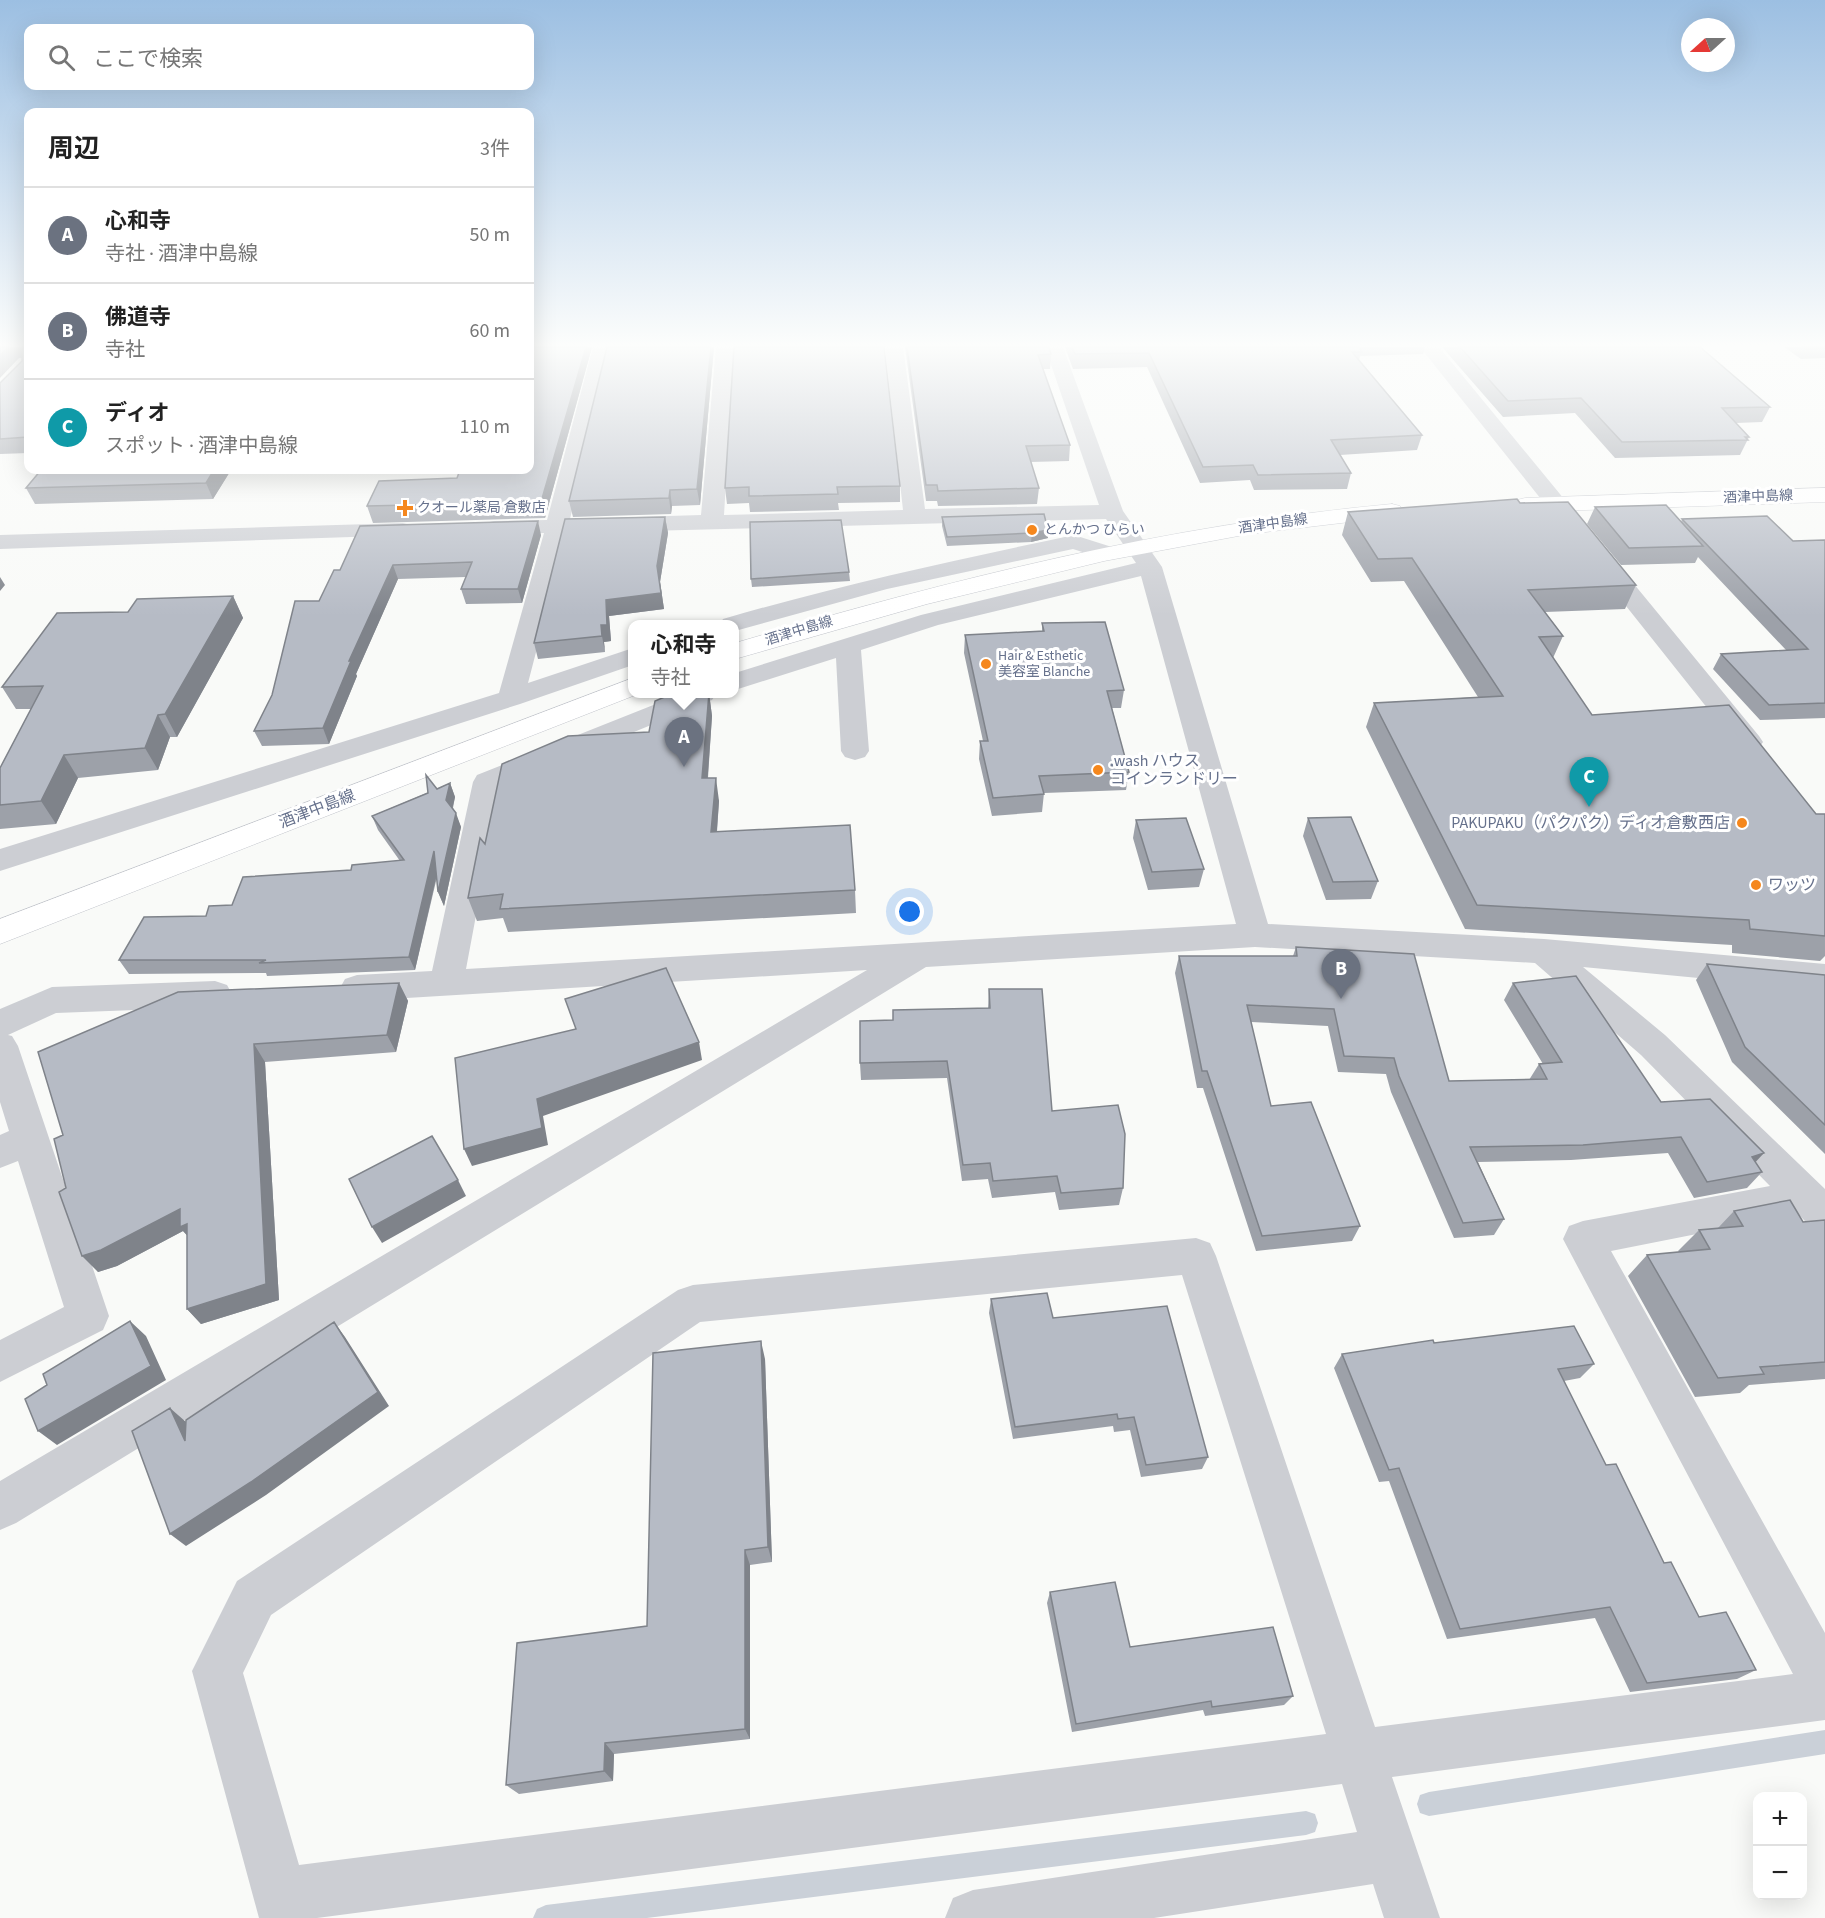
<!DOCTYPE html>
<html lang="ja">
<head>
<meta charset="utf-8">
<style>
  :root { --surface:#fff; --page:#f2f2f2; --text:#222; --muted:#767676; --line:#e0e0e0; --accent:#814f20 }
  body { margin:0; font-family:"Source Sans 3","Noto Sans JP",sans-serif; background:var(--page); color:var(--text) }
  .controls { position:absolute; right:18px; bottom:18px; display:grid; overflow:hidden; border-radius:12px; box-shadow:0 6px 24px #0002 }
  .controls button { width:54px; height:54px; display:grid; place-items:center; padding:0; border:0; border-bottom:2px solid var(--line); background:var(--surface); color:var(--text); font:30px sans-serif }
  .compass { position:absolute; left:1681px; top:18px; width:54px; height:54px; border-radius:50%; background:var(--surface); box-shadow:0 6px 24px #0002; rotate:249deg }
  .you { position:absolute; left:910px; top:912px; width:21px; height:21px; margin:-15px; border:4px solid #fff; border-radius:50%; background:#1a73e8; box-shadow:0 0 0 9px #1a73e833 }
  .badge { display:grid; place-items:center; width:39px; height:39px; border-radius:50%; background:var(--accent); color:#fff; font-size:20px; font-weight:700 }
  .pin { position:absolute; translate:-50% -50px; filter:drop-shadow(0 2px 3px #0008) }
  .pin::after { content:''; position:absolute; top:32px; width:21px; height:18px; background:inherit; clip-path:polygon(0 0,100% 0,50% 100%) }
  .popup { position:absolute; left:628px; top:620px; width:111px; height:78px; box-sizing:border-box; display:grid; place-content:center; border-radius:12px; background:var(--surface); filter:drop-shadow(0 2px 4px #0005); font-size:20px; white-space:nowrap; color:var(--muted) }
  .popup b { font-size:22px; color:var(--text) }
  .popup::after { content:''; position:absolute; left:50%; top:100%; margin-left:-12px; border:12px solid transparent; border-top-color:var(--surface) }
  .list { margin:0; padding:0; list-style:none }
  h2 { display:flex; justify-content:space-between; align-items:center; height:78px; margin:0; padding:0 24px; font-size:26px }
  h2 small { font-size:20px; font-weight:400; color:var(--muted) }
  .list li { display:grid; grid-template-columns:39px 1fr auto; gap:18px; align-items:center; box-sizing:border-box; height:96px; padding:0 24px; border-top:2px solid var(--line) }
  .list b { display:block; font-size:22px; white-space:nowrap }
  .list p { margin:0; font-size:20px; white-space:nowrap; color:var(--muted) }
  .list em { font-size:20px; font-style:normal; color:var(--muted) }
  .icon { flex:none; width:33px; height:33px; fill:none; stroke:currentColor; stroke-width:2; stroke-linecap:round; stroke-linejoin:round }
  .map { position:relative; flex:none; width:1825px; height:1918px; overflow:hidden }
  .search { position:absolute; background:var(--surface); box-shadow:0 6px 24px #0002; left:24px; top:24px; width:510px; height:66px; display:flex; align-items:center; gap:15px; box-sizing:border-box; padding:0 21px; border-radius:12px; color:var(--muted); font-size:22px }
  .panel { position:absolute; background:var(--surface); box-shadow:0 6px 24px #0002; left:24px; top:108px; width:510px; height:366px; border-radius:12px }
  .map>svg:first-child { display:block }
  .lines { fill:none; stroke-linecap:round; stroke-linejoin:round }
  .stream { fill:#cad0d8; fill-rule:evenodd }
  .secondary-casing { stroke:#c0c3ca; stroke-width:1 }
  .street { fill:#ccced3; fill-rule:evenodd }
  .secondary { fill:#fff; fill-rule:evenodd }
  .wall { fill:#9da1a9 }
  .shaded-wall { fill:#7f838a }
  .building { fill:#b6bbc5; stroke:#7f838a; stroke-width:1.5 }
  .poi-dot { fill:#f5871d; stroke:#fff; stroke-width:2 }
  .labels { text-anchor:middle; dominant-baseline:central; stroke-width:6; stroke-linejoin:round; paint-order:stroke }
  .far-street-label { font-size:14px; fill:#66718c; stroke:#fff }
  .far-poi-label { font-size:14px; fill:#66718c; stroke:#fff; text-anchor:start }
  .poi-label { font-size:16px; fill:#66718c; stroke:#fff; text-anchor:start }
  .street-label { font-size:16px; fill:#66718c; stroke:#fff }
</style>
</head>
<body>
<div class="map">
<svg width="1825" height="1918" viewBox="0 0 1825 1918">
  <rect width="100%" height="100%" fill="#f9faf8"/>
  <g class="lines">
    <path class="stream" d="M1825,1730v24l-396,62 -9,-3 -3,-9 3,-9 9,-3z
      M1306,1811l9,3 3,9 -3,9 -9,3 -659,83h-114l4,-9 9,-4z"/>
    <defs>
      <path id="secondary" d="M1825,488v14l-300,10 -8,-2 -3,-5 3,-5 8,-2z
        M1392,504l8,2 3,5 -3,5 -151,18 -145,27 -177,43 -192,55v-16c218,-64 430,-118 657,-139z
        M633,678v16h5l-638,250v-25z"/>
    </defs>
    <use href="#secondary" class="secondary-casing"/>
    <path class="street" d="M593,347h18l-41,172 131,-4 15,-168h18l-10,168 179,-5 -18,-163h18l22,162 174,-4 -54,-158h18l60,164 39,56 106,357 276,15 281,25v26l-242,-23 82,68 160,154v43l-14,-5 -13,-13 -187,37 214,382v87l-433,57 48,141h-56l-11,-34 -219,34h-209l8,-20 20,-8 384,-58 -15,-48 -1025,134h-58l-67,-247 45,-90 441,-291 15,-5 503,-47 14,5 6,13 159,471 418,-53 -230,-435 6,-13 14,-5 187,-35 -129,-131 -106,-92 -280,-16 -329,20 -910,556 -16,7v-49l867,-511 -510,31 -12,-4 -5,-9 5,-9 12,-4 75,-4 41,-189 4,-7 204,-81h35l-4,6 -212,87 -34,182 770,-45 -95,-348 -203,49 -77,25 8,101 -4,6 -10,3 -10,-3 -4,-6 -5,-93 -101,32v-17l186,-58 215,-52 -30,-44 -539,14 -39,150 105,-35v17l-113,39 -520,167v-22l499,-156 45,-160 -50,2 -8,-2 -3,-5 3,-5 8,-2 53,-1zM1182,1275l144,459 -1027,131 -56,-192 28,-58 429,-293z
      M1420,347h19l320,389 4,6 -4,6 -10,3 -10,-3z
      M403,523l8,2 3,5 -3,5 -411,14v-14z
      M1074,535l41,13 4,5 -4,5 -8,2 -34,-11 -186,40 -152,42v-7h-15l3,-5c116,-34 233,-59 351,-84z
      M215,981l12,4 5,9 -5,9 -12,4 -159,6 -48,22 4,1 6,10 91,270 -6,14 -103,52v-42l64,-33 -46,-146 -18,7v-33l9,-4 -9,-29v-93l52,-22z"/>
    <use href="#secondary" class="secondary"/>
  </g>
  <path class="wall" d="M28,347v106l-28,1v-71l22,-22v-3h-3z
    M530,347h62l-47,171 -172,5 -6,-17 90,-28z
    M607,347h107l-14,158 -28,1 -1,8 -98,3 -4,-16z
    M734,347l166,139v16l-62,1 1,7 -89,2 -1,-9 -22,1 -2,-16z
    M905,347h144l2,7 -1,15h-7l27,76 -1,16 -39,1 9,26 -2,16 -99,2 -1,-5h-11z
    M1065,347h360l-2,7 -63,2 -1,5 63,74 -5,15 -77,5 11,18 -4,16 -93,1 -4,-10 -50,3 -53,-116 -74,2z
    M1442,347h258l70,60 -8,15 -26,1 13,14 -9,18 -125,3 -40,-45 -72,4z
    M1784,347h41v11l-24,1z
    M41,470h190l-18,29 -178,5 -9,-16z
    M1520,503l116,82 -11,24 -80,3 18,24 -10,22 39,57 224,99h9v142l-5,5 -88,-8v-8l-267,-16 -99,-202 8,-24 104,-6 -74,-116 -33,1 -29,-47 6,-23z
    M1595,507l86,15 1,-3 111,22 32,-1v178l-65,2 -47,-51 8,-15 65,-4 -88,-93 -3,6 -74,2 -34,-41z
    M1044,514l4,24 -17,4 -84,4 -5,-20v-9z
    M665,517l3,16 -8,49 4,27 -55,7 2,25 -7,1 1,10 -67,7 -4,-16z
    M541,535l-19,68 -56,1 -5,-15 5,-12 -68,2 -42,95 1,2 -28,68 -67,2 -8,-15 86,-161z
    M849,572l1,9 -98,6 -1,-8z
    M233,596l10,22 -66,119h-7l-12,33 -80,8 -22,46 -56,5v-61l31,-59h-15l-14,-22z
    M1042,623l82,67 -3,18h-9l17,64 -3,18 -82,3 -2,19 -50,4 -13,-57 1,-18h3l-19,-88 1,-18 77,-4z
    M709,693l3,23 -4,62 11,23 -2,31 138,58 1,23 -348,19 -5,-14 -26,3 -9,-23 17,-54 164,-112z
    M450,783l5,14 -2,11 8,19 -17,79 -6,-14 -1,-15 -22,93 -148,6 -1,-3 -137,1 -10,-14 87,-44 26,-11 119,-35 49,-9 -22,-31 -6,-14z
    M1308,818l70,63 -7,18 -45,1 -23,-64z
    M1136,820l68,49 -5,18 -51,3 -15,-52z
    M1296,947l153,134 80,-1 10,-16h4l-39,-64 9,-17 148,119 94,60 7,10 -15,16 -53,10 -26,-45 -97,7 -93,2 26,57 -10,16 -40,3 -63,-146 -5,-18 -48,-2 -10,-46 -77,-4 20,84 89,120 -8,15 -96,10 -53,-163h-6l-22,-115 4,-17h114z
    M1707,964l118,11v179l-93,-92 -36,-82z
    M399,983l9,18 -12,51 -131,10 14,238 -78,24 -14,-15v-74l-4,-4 -66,35 -19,6 -32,-84 -3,-53 -25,-83z
    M989,989l63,122 71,77 -4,17 -60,5 -4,-18 -63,6 -4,-19 -26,2 -15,-103 -86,2 -1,-17 33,-43 95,-12z
    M1734,1211l69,11 22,-2v159l-76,6 -9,8 -45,4 -67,-121 19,-21 32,-3 -1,-1 21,-21 19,-2z
    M991,1299l62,19 155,139 -6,12 -61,8 -11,-47 -16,2 -1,-6 -100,13 -24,-126z
    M1434,1343l160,21 -14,14 -16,3 42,84 58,98 35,54 57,53 -19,9 -107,13 -35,-74 -148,21 -58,-158 -10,1 -45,-114 8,-14z
    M765,1359l7,203 -22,3v174l-136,15 -1,27 -94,13 -13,-9 141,-159z
    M1050,1592l80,55 163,49 -9,9 -79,11 -2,-6 -131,22 -25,-129z"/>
  <path class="shaded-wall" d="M8,347h17l3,9 -9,2 -19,20v-23z
    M586,347h6l-47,171 -4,-16z
    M711,347h3l-14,158 -3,-16z
    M214,470h17l-18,29 -7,-16z
    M670,490l2,16 -1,8 -2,-16z
    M665,517l3,16 -8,49 4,27 -55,7 2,25 -7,1 1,10 -3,-16 -1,-11 5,-25z
    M538,521l3,14 -19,68 -4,-14z
    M1048,530v8l-17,4 1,-9z
    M393,565l5,14 -42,95 1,2 -28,68 -6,-16 26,-67z
    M0,577l5,8 -5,6z
    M233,596l10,22 -66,119 -12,-23z
    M709,693l3,23 -6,85 -4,-23z
    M158,715l12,22 -12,33 -13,-22z
    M64,755l14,23 -22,46 -15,-23z
    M716,778l3,23 -4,54 -4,-23z
    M450,783l5,14 -4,17 -5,-14z
    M456,813l5,14 -17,79 -6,-14z
    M434,851l5,14 -24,105 -6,-13z
    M399,983l9,18 -12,51 -9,-17z
    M699,1042l3,18 -159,56 5,29 -76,21 -8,-17 73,-50z
    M254,1044l11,18 14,238 -78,24 -14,-15z
    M1764,1153l-14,15 2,-11z
    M458,1180l8,16 -84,47 -10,-16z
    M180,1209l14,16v18l-11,-12 -66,35 -19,6 -16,-16z
    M130,1321l16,15 20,44 -109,65 -19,-14z
    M334,1322l11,15 44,69 -123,89 -80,51 -16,-12z
    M761,1341l4,18 7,203 -4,-15z
    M170,1408l16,14 -1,19z
    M745,1550l5,15v174l-5,-10z
    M605,1743l9,11 -1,27 -9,-10z"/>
  <path class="building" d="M0,347h8l-8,8z
    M22,347h6v90l-28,2v-56l22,-22z
    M530,347h56l-45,155 -174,4 12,-25 78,-3 3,-8h70z
    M607,347h104l-14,142 -27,1 -1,8 -100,3z
    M734,347h150l16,139 -63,1 1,7 -89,2v-9l-24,1z
    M907,347h142l2,7 -13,1 32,90 -44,1 13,42 -101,3 -1,-6h-11z
    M1072,347h287l3,5h-10l70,83 -91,5 20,33 -93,2 -5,-10 -50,2 -54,-114 -74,1z
    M1460,347h240l70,60 -48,1 27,29h-4l3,3 -126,2 -41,-44 -73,3z
    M1803,347h22v1l-19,1z
    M41,470h173l-8,13 -180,5z
    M1517,499l3,4 48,-1 68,83 -108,5 35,46 -24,1 53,78 137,-10 87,109h9v122l-75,-7 -1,-9 -272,-15 -103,-202 129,-7 -91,-138 -34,1 -30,-47z
    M1666,505l37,41 -74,2 -34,-41z
    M1044,514l4,16 -16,3 -85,4 -5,-20z
    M1767,516l26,25 32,-1v163l-56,2 -48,-51 87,-5 -126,-130z
    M665,517l-8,49 4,27 -55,7 1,25h-6l1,11 -68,7 31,-124z
    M841,520l8,52 -98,7 -1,-57z
    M538,521l-20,68h-57l11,-27 -79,3 -44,96h2l-28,67 -69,3 18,-36 23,-94h24l15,-31h6l20,-44z
    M233,596l-68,118 -7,1 -13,33 -81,7 -23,46 -41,4v-37l43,-82 -41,1 55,-74 71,-1 9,-13z
    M1105,622l19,68 -17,1 22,81 -90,4 5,18 -51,4 -13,-57h8l-23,-106 79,-4 -2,-8z
    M674,693h35l-7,85h14l-5,54 139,-7 5,65 -355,19 3,-15 -35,4 12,-60 5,6 17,-80 66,-28 81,-4 6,-31z
    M426,775l11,14 13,-6 -4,17 10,13 -18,79 -4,-41 -25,106 -150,6 7,-3h-147l25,-43 62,-1 3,-10 23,-1 11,-28 108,-7 1,-5 52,-5 -32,-44 56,-23z
    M1351,817l27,64 -45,1 -25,-64z
    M1186,818l18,51 -52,3 -16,-52z
    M1296,947l118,7 35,127 98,-2 -8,-15 23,-2 -49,-79 63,-7 85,126 49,-3 54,54 -12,4 10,15 -55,10 -26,-45 -98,8 -113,2 34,72 -41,4 -64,-147 -5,-18 -50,-2 -10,-47 -87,-4 24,101 40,-4 49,124 -98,10 -55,-165h-5l-23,-115h118z
    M1707,964l118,11v150l-80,-78z
    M666,968l33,74 -162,57 5,29 -78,21 -9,-91 121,-29 -11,-30z
    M399,983l-12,52 -133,9 12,240 -79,25v-85l-7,3v-18l-79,41 -19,6 -23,-64 7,-4 -12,-49 9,-4 -25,-83 140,-60z
    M989,989h53l10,122 66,-6 7,29 -2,54 -62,5 -4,-17 -64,5 -3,-18 -27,2 -16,-104 -87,2v-42l33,-1v-10l97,-2z
    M432,1136l26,44 -86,47 -23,-48z
    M1790,1200l13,22 22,-2v142l-65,5 4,7 -46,4 -71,-123 63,-6 -11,-19 44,-4 -9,-15z
    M1047,1293l6,25 114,-12 41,151 -62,8 -12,-48 -16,2 -1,-5 -102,13 -24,-128z
    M130,1321l21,45 -113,65 -13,-32 22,-14 -4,-11z
    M334,1322l44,70 -127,90 -81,52 -38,-103 38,-23 15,33 1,-21z
    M1574,1326l20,38 -36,5 48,96 10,-1 48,99 7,-1 28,55 27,-5 30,58 -109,13 -37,-76 -150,22 -61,-161 -10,2 -47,-116 91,-14 1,3z
    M761,1341l7,206 -23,3v179l-140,14 -1,28 -98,14 11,-142 130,-17 6,-273z
    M1115,1582l15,65 143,-20 20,69 -81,11 -1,-6 -135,23 -26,-132z"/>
  <linearGradient id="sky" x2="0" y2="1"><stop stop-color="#9cbfe2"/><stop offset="0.56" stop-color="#fcfdfc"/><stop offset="1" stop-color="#fcfdfc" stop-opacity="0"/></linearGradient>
  <rect width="1825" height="616" fill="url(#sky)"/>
  <g class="poi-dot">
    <path d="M402 499h6v6h6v6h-6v6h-6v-6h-6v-6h6z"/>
    <circle cx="1032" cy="530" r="6"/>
    <circle cx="986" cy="664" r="6"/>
    <circle cx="1098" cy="770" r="6"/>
    <circle cx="1742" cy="823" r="6"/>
    <circle cx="1756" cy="885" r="6"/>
  </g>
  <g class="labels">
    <g class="far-street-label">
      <text transform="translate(1758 497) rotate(-2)">酒津中島線</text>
      <text transform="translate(1273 524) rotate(-8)">酒津中島線</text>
      <text transform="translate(799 631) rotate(-17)">酒津中島線</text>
    </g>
    <g class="far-poi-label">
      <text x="417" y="508">クオール薬局 倉敷店</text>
      <text x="1044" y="530">とんかつ ひらい</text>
      <text x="998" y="656">Hair &amp; Esthetic<tspan x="998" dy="16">美容室 Blanche</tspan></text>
    </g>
    <g class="poi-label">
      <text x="1110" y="761">.wash ハウス<tspan x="1110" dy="18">コインランドリー</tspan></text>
      <text x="1730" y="823" text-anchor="end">PAKUPAKU（パクパク）ディオ倉敷西店</text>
      <text x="1768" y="885">ワッツ</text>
    </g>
    <g class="street-label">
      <text transform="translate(317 809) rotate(-21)">酒津中島線</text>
    </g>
  </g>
</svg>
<div class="controls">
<button>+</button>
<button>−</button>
</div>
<svg class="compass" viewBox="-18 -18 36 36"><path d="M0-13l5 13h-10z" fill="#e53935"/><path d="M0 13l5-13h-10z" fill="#767676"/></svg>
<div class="you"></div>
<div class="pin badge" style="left:684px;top:767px;background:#6b7280">A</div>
<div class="popup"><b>心和寺</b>寺社</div>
<div class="pin badge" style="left:1341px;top:999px;background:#6b7280">B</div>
<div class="pin badge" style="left:1589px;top:807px;background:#0f9aa8">C</div>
<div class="search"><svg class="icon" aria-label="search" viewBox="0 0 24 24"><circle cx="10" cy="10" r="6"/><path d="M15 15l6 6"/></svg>ここで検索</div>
<section class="panel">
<h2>周辺<small>3件</small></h2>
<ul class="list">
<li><span class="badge" style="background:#6b7280">A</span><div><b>心和寺</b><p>寺社 · 酒津中島線</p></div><em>50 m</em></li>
<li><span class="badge" style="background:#6b7280">B</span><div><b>佛道寺</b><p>寺社</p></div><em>60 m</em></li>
<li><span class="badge" style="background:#0f9aa8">C</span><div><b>ディオ</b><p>スポット · 酒津中島線</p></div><em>110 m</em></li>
</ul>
</section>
</div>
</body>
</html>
